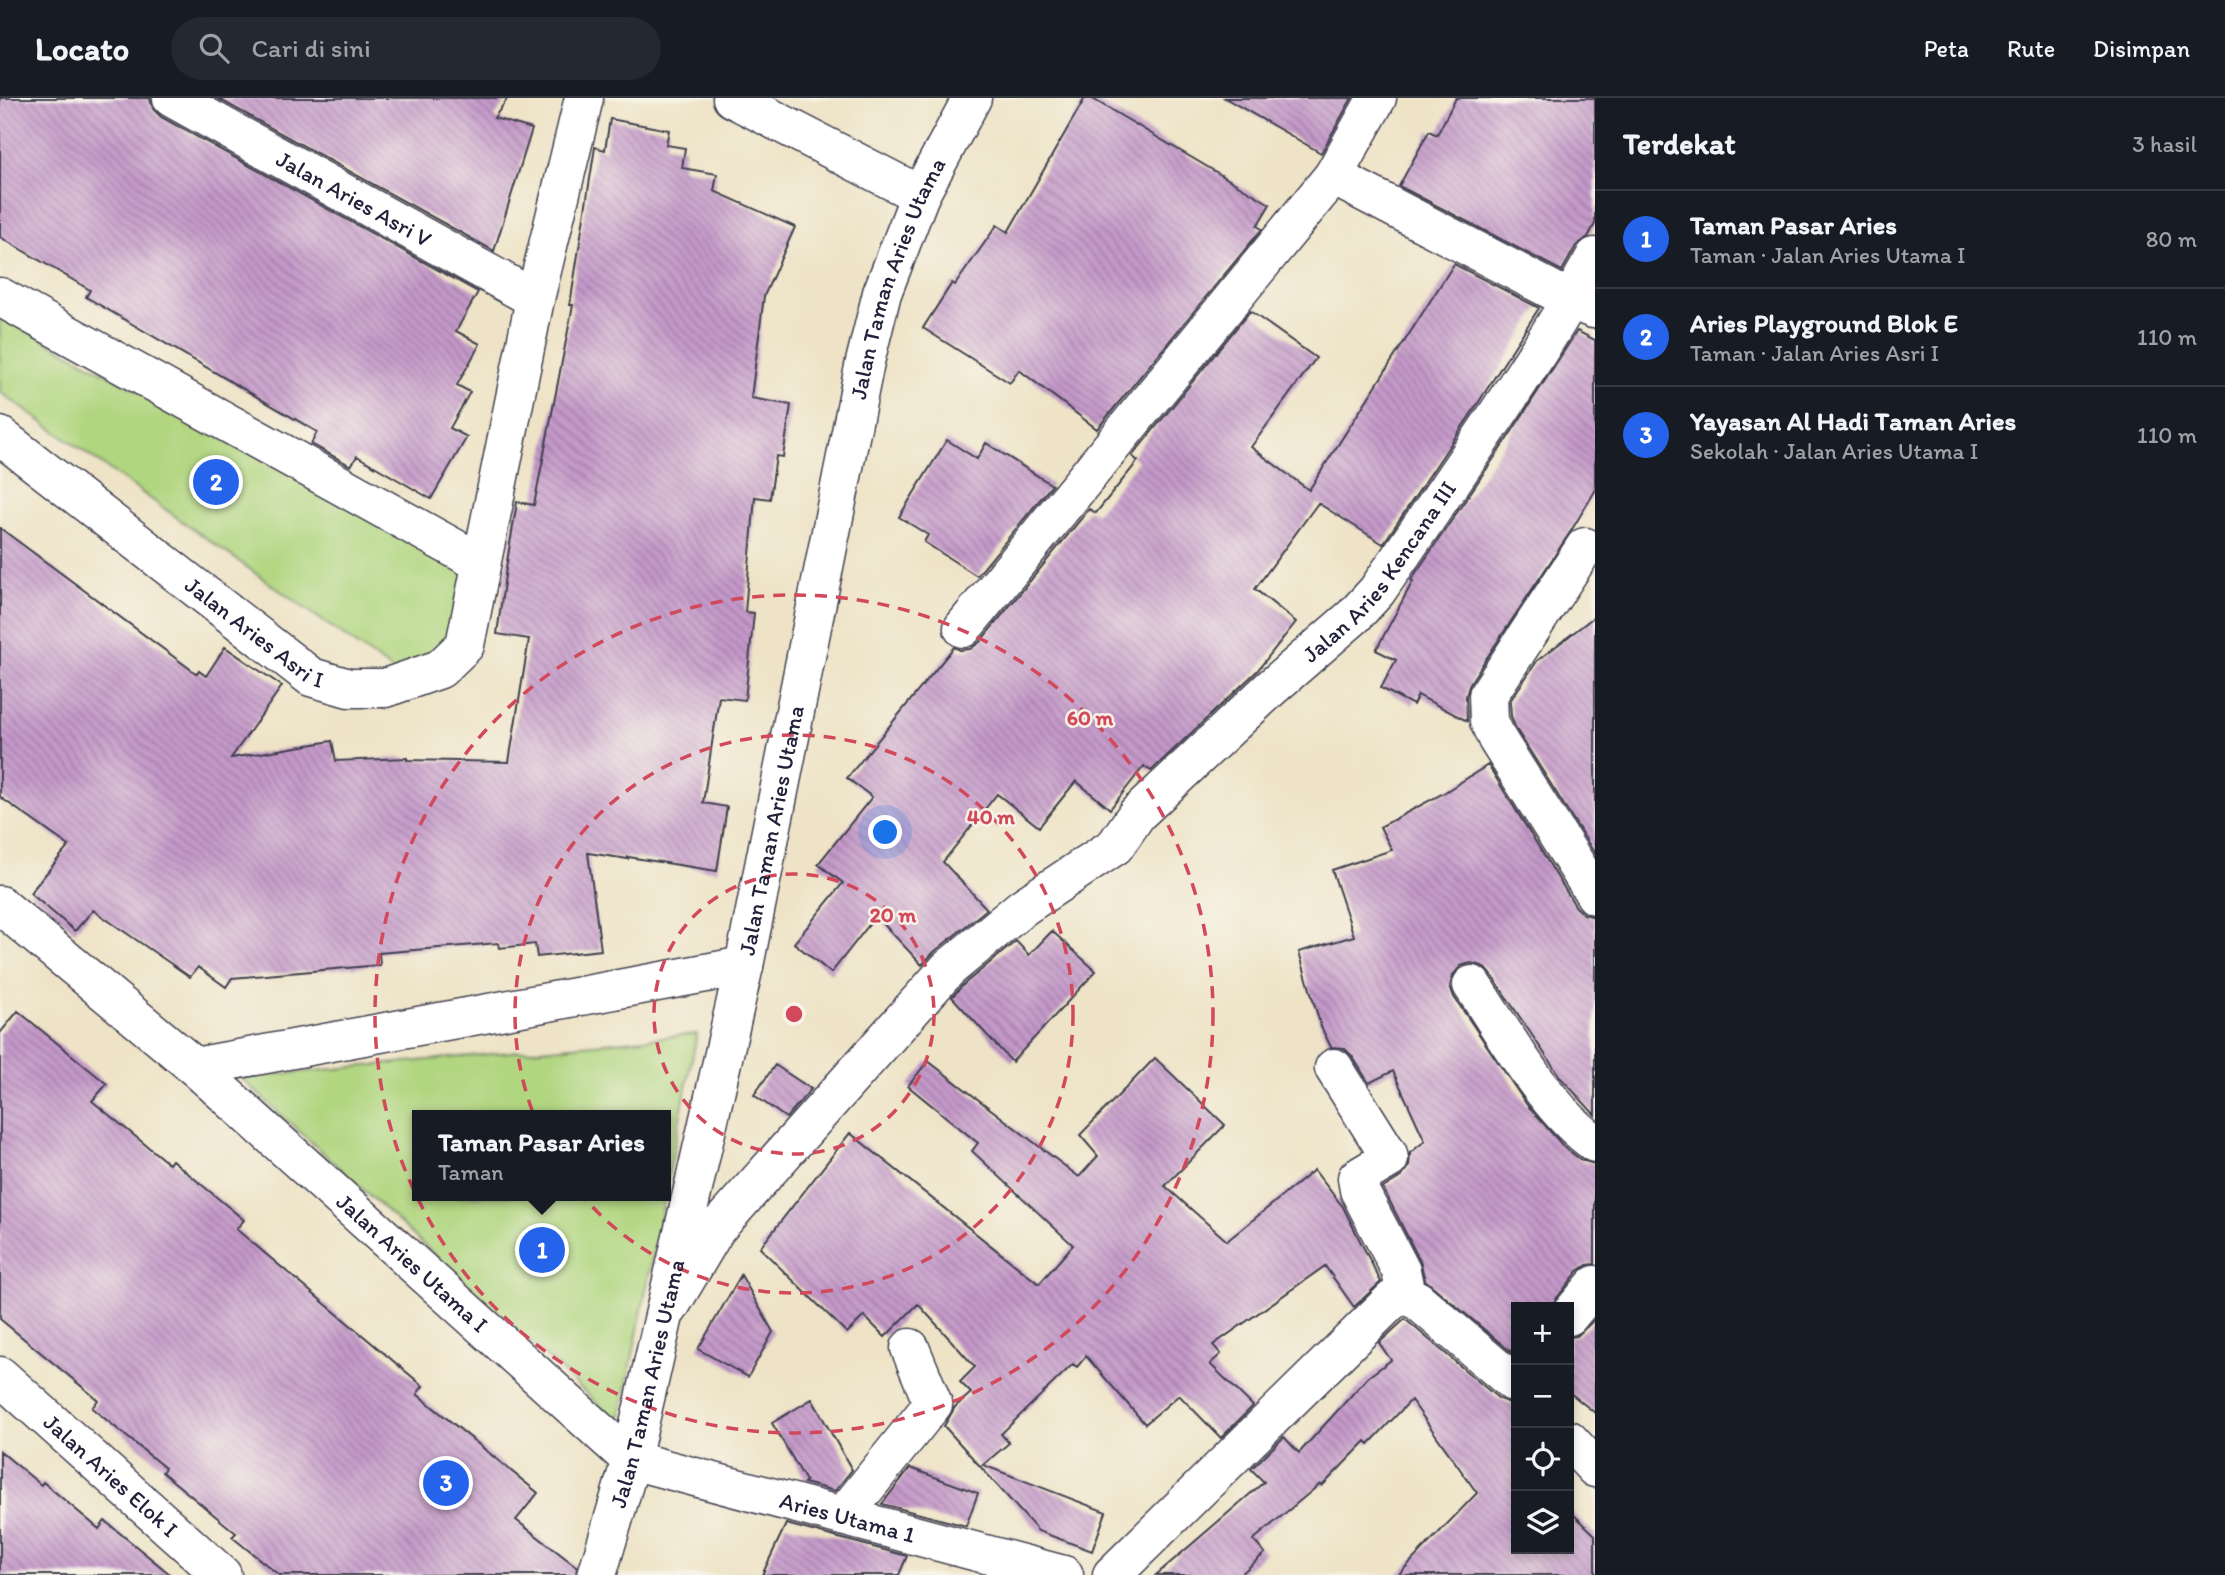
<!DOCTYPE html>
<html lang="id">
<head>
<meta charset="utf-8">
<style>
  :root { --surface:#171b24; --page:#242831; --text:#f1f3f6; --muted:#9ea1a6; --line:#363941; --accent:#2563eb }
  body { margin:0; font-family:Itim,sans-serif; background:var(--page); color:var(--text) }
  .controls { position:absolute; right:21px; bottom:21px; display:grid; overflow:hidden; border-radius:0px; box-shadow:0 4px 10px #0003 }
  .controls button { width:63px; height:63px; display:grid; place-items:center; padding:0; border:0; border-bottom:2px solid var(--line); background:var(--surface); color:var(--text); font:35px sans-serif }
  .you { position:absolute; left:886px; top:735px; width:24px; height:24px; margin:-18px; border:5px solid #fff; border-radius:50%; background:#1a73e8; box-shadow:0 0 0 10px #1a73e833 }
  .badge { display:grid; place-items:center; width:46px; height:46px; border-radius:50%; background:var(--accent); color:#fff; font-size:23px; font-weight:700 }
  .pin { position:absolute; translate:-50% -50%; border:4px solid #fff; box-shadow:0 2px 7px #0006 }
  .popup { position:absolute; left:412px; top:1012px; width:259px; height:91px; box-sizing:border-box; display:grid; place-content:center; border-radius:0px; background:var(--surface); filter:drop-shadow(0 2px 5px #0005); font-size:23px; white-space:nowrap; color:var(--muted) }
  .popup b { font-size:26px; color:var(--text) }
  .popup::after { content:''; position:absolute; left:50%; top:100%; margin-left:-14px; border:14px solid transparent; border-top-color:var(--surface) }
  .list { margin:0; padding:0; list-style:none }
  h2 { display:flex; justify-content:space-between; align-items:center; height:91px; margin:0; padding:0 28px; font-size:30px }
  h2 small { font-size:23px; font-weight:400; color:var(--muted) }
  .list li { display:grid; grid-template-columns:46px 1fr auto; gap:21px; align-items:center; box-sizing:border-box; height:98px; padding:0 28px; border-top:2px solid var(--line) }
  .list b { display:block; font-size:26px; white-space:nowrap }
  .list p { margin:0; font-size:23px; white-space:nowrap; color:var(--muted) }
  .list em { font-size:23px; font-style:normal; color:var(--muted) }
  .icon { flex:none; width:38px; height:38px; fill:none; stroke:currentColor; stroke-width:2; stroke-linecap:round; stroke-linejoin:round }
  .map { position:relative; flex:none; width:1595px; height:1477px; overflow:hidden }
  header { display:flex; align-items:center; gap:42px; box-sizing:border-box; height:98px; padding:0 35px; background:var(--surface); border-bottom:2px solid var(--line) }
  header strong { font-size:33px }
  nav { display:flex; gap:38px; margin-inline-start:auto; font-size:24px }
  .search { width:490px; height:63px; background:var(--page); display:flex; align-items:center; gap:18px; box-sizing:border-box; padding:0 24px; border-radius:38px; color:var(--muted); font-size:26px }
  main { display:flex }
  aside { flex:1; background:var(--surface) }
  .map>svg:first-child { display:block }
  .green { fill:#b1d680; stroke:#6a7c5e; stroke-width:2 }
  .building { fill:url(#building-back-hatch) }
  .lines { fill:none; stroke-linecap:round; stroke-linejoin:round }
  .minor-casing { stroke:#413f50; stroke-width:41 }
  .tertiary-casing { stroke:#413f50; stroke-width:41 }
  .minor { stroke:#fff; stroke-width:38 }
  .tertiary { stroke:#fff; stroke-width:38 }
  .ring { fill:none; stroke:#d1495b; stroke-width:3.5; stroke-dasharray:12 9 }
  .labels { text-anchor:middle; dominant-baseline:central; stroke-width:5; stroke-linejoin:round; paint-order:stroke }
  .street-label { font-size:23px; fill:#22223b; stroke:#f7f3e8 }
  .centre { fill:#d1495b; stroke:#f7f3e8; stroke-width:3.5 }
  .ring-label { font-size:21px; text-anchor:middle; font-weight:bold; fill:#d1495b; stroke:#f7f3e8; stroke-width:5; stroke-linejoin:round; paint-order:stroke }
</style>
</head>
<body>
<header>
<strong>Locato</strong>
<div class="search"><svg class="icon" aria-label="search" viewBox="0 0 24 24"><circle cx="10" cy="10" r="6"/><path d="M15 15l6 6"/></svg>Cari di sini</div>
<nav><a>Peta</a><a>Rute</a><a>Disimpan</a></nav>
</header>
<main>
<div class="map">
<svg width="1595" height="1477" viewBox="0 0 1595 1477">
  <defs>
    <pattern id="building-back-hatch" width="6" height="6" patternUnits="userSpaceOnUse" patternTransform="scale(1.75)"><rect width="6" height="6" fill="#c499c9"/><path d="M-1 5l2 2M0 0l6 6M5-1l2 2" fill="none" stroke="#9f7ca4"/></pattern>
  </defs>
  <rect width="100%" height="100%" fill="#f7f3e8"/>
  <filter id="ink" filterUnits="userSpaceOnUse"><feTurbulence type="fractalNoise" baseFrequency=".0143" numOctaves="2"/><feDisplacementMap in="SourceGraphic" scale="14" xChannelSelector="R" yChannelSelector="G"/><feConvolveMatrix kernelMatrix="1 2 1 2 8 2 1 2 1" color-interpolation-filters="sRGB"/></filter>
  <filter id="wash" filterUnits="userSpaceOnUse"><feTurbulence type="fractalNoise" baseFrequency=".00686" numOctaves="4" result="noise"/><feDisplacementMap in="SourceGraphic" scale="28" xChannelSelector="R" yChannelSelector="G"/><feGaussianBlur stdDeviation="1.57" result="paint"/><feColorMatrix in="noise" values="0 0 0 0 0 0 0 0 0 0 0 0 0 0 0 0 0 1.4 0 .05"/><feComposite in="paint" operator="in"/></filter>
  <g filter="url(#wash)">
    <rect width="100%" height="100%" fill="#eee3c6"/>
    <path class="green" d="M0,218l472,256 -16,97 -57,6 -399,-283z
      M697,936l-31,153v-72h-248v81h247l-46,227 -378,-345z"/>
    <g id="blocks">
      <path class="building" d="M0,0h150l3,11 8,8 317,175 -22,39 24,13 -23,41 13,7 -20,36 17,9 -36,62 -74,-43 -6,10 -40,-22 6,-12 -231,-135 4,-7 -90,-53z
        M217,0h291l-14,20 38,11 -38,122z
        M1085,0h6l179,106 -13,22 5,3 -165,200 -78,-59 -9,13 -87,-55 29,-45 3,2 42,-60 11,7z
        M1225,0h127l-31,55z
        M1456,0h139v126l-7,13 -12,9 -14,25 -163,-85 30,-55 8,4z
        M610,21l59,11 -3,15 19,3 -3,20 35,6 -3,17 81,36 -31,69 -13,102 40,7 -8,52 -7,-1 -6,43 -15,-2 -10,115 9,1 -9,87 -26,-3 -16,106 24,4 -10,64 -89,-14v2l-40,-6 13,97 -64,7 -2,-13 -36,4 -1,-5 -119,10 1,12 -148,13 -6,9 -28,-20 -8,10 -97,-67 -18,21 -45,-38 39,-47 -69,-49v-269l197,146 2,-3 7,5 19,-29 57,39 -51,72 101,-17 4,20 71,-3v2l102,2 20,-123 -32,-5 9,-66 11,-66 17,3 39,-200h-3l25,-158 10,3z
        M1454,166l85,44 -68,106 -88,130 -65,-41 -63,86 41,33 -39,49 -106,100 -7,-5 -34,43 -34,-28 -37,46 -42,-33 -54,68 44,47 -53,43 -12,13 -46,-49 -45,57 -37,-30 49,-60 -25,-19 54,-67 -25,-19 107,-131 6,3 10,-1 10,-7 109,-133 7,4 42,-52 -6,-5 118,-145 66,47 -65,89 58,43z
        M1577,233l18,9v151l-24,40 -101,152 -4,13 1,25 -49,-26 -5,10 -32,-17 15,-28 -20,-10 37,-69 -2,-1 96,-141z
        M947,342l30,19 9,-16 66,42 -75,91 -53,-34 4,-7 -29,-18z
        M1595,518v238l-79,-125 -5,-13 -1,-15 27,-40z
        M1488,667l88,142 8,7 11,3v198l-34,-37 -71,-105 -8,-7 -11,-3 -10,3 -8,9 -3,11 4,11 73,108 36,41 18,14 14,4v100l-8,1 -9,6 -28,36h-34v49l-91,-76 -5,-19 -37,-73 18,-11 8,-10 1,-14 15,-12 -32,-70 -24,12 -17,-27 -8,-8 -13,-1 -10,-20 -22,-75 55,-16 -22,-66 60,-20 -12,-23 62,-33z
        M1052,833l44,40 -84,91 -60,-65 11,-12 53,-44 13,14z
        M18,913l89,73 -15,17 77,63 3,-4 72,60 -8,9 187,157 -6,8 121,99 -22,27 61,47 -1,8h-297l-47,-38 4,-4 -74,-61 3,-4 -73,-60 6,-8 -98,-81v-286z
        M1155,960l70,67 -60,61 62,55 87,-71 29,37 38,75 -27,25 -29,-41 -112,79 8,9 -11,10 43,42 -32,32 -42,-43 -34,29 -59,-68 -9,11 -4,-3 -72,70 8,9 -26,22 123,47 -14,39 -54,-20 -94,-105 11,-19 16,-14 -11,-11 15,-15 -57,-63 -33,33 -21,-21 -17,17 -87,-85 90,-115 189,151 34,-39 -101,-94 6,-8 -70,-57 20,-25 151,116 19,-21 -18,-21z
        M775,967l36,24 -25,29 -32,-23z
        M741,1177l32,57 -25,45 -50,-28z
        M1405,1221l94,80 10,4h7v146h53v-39l26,25v40h-197l79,-82 -66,-93 -42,44 -3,-3 -44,45 -2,-2 -67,56 12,13 -25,22h-84l108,-93 -13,-13 33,-32 15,16 69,-76 23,-17 -12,-17z
        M1595,1221v94l-26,-21v-55l8,-1z
        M812,1301l40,71 -17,21 -31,-8 2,-2 -34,-58z
        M0,1353l41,34 2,-3 56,47 6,-8 66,54h-171z
        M910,1370l68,25 -12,33 -84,-22z
        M786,1426l121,32 -8,19h-137z"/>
    </g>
  </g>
  <g filter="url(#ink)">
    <use href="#blocks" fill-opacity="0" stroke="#413f50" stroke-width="2"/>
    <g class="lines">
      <defs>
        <g id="minor">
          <path id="s1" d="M172,0l363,201"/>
          <path d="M732,0l188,97"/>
          <path d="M1333,78l238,124 22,9"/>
          <path d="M0,199l481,266"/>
          <path id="s2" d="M0,338l311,241 38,11h36l55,-19 25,-24 70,-346 49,-201"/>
          <path d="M1585,449l-97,148 1,26 8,18 98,156"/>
          <path d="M963,530l370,-452 44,-78"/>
          <path d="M1472,887c33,49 75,125 123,158"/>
          <path d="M1334,970l54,86 1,5 -32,19 2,12 42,81 5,24"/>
          <path id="s3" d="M669,1210l47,-79 232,-260 75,-62 92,-61 22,-32 134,-126 83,-72 23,-25c74,-110 153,-218 218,-334"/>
          <path d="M1569,1218l26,-31"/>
          <path id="s4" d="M0,1278l222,199"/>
          <path d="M1569,1342l26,28"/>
          <path id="s5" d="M631,1362l433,115"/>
          <path d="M843,1418l90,-112 -23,-56"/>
          <path d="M1112,1477l280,-275 14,-5 11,5 96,82 3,-4"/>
        </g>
        <g id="tertiary">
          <path id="s6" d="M0,807l195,162 436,393"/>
          <path d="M195,969l549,-101"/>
          <path id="s7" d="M597,1477l34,-115 113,-494 121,-604 17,-69 38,-98 52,-97"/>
        </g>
      </defs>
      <use href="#minor" class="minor-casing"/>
      <use href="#tertiary" class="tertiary-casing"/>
      <use href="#minor" class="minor"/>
      <use href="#tertiary" class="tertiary"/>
    </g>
  </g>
  <g class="ring">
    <circle cx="794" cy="916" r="140"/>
    <circle cx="794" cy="916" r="279"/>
    <circle cx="794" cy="916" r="419"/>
  </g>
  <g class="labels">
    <g class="street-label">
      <text stroke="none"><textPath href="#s1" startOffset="208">Jalan Aries Asri V</textPath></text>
      <text stroke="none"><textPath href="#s7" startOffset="1332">Jalan Taman Aries Utama</textPath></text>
      <text stroke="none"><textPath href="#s3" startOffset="1031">Jalan Aries Kencana III</textPath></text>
      <text stroke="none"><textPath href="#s2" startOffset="322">Jalan Aries Asri I</textPath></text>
      <text stroke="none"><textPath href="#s7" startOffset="765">Jalan Taman Aries Utama</textPath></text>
      <text stroke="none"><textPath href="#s6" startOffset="546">Jalan Aries Utama I</textPath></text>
      <text stroke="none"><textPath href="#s7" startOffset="198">Jalan Taman Aries Utama</textPath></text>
      <text stroke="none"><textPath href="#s4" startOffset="149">Jalan Aries Elok I</textPath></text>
      <text stroke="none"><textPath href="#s5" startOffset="224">Aries Utama 1</textPath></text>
    </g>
  </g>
  <circle cx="794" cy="916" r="10" class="centre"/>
  <g class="ring-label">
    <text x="1090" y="627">60 m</text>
    <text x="991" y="726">40 m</text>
    <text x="893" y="824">20 m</text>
  </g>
</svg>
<div class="controls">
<button>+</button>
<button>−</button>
<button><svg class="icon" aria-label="locate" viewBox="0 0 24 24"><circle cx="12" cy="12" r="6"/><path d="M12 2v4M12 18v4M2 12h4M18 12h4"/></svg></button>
<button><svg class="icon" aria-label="layers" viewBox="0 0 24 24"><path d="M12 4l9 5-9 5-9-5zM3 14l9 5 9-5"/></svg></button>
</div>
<div class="you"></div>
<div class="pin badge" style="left:542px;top:1152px">1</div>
<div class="popup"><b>Taman Pasar Aries</b>Taman</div>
<div class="pin badge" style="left:216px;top:384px">2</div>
<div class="pin badge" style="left:446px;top:1385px">3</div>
</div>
<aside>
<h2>Terdekat<small>3 hasil</small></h2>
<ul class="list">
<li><span class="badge">1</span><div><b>Taman Pasar Aries</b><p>Taman · Jalan Aries Utama I</p></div><em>80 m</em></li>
<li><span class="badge">2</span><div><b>Aries Playground Blok E</b><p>Taman · Jalan Aries Asri I</p></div><em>110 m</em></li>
<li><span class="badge">3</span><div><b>Yayasan Al Hadi Taman Aries</b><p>Sekolah · Jalan Aries Utama I</p></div><em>110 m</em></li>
</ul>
</aside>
</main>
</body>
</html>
